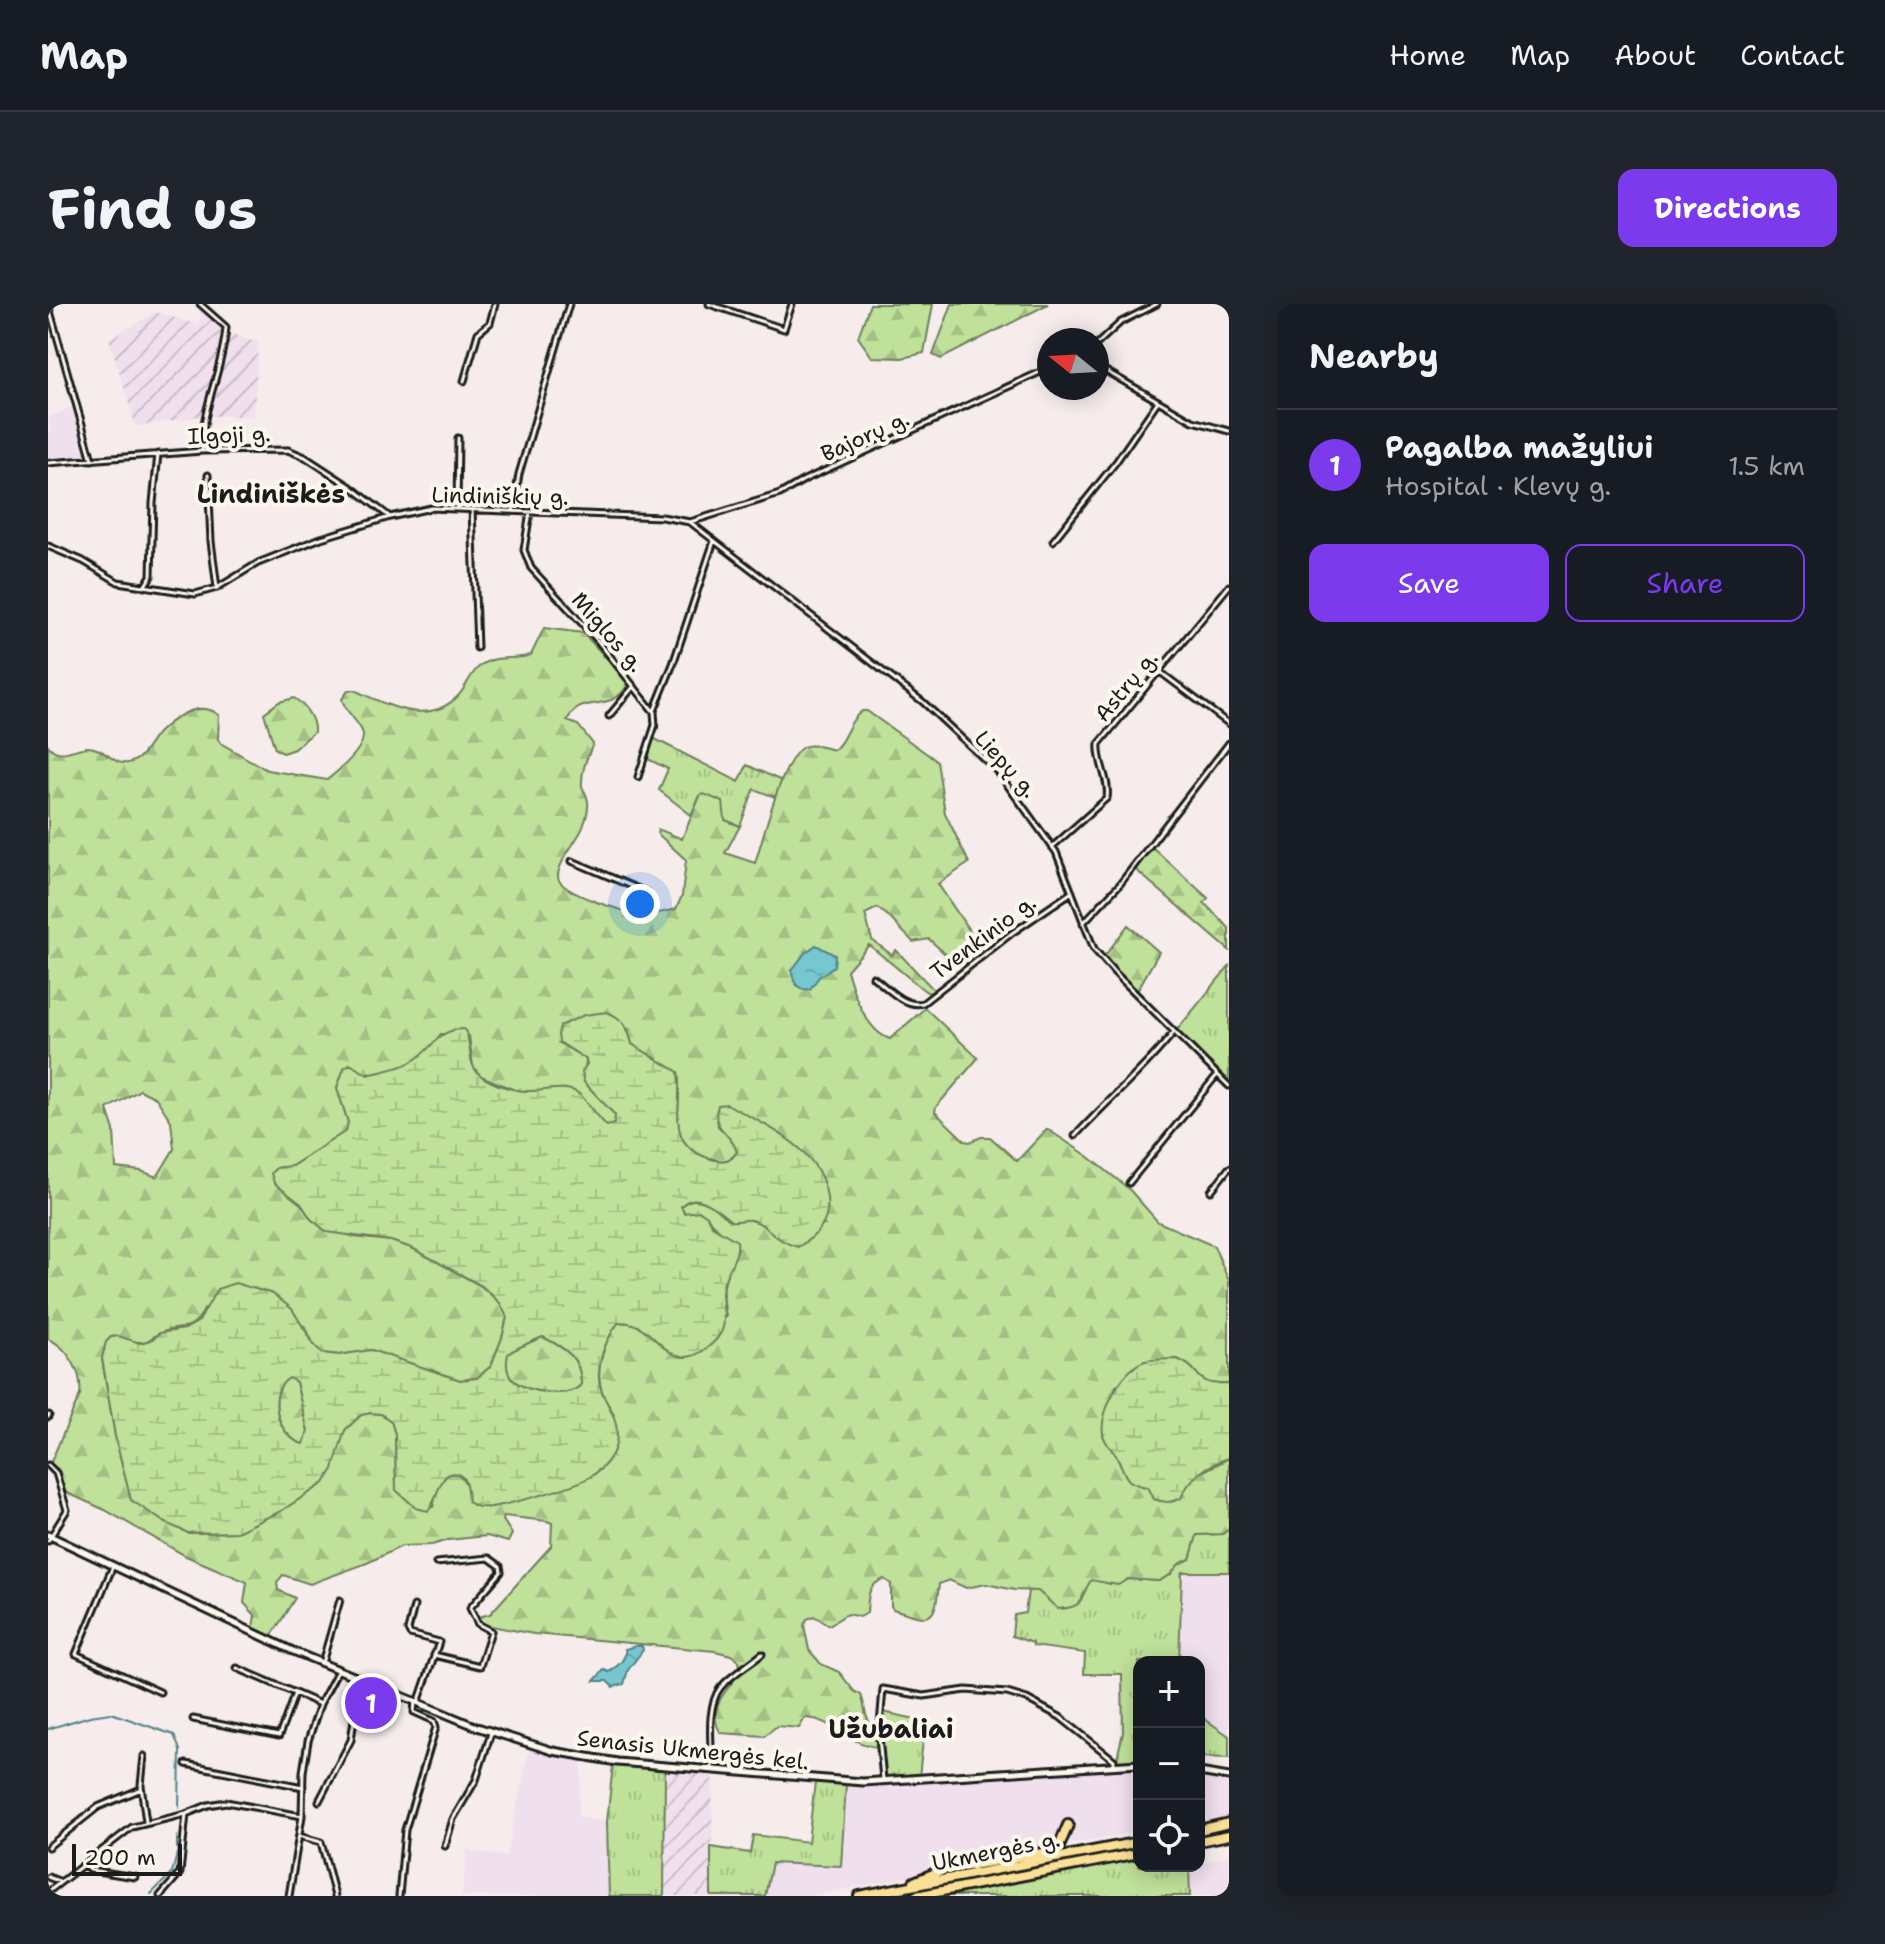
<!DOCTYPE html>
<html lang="en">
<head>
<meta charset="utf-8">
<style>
  :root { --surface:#171b24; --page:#20242c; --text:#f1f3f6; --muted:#9ea1a6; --line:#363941; --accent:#7c3aed }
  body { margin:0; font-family:"Shantell Sans",sans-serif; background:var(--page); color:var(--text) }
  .controls { position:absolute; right:24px; bottom:24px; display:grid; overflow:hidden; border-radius:16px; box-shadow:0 4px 20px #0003 }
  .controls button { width:72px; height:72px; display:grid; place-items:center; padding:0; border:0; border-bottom:2px solid var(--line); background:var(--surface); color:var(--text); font:40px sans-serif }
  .compass { position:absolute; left:989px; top:24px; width:72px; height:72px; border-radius:50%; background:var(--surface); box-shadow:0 4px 20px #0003; rotate:288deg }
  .scale { position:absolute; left:24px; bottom:20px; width:110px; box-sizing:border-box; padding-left:8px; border:4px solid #1c1c1c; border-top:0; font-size:22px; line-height:28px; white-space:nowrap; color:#1c1c1c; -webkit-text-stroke:6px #fbf7ec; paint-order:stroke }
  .you { position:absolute; left:592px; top:600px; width:28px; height:28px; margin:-20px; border:6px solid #fff; border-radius:50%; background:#1a73e8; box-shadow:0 0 0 12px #1a73e833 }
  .badge { display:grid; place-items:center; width:52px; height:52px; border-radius:50%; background:var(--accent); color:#fff; font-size:26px; font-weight:700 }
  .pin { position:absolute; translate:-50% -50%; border:4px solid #fff; box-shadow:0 2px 8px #0006 }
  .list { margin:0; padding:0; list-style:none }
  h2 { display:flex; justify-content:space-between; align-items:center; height:104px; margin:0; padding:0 32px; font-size:34px }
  h2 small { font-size:26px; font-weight:400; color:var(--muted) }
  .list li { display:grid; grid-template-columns:52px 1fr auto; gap:24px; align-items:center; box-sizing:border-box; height:112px; padding:0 32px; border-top:2px solid var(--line) }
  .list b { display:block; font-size:30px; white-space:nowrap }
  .list p { margin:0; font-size:26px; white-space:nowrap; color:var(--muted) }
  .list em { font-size:26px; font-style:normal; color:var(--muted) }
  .actions { display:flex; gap:16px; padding:24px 32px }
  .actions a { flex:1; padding:18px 0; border:2px solid var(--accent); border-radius:16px; text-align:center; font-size:28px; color:var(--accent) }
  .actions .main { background:var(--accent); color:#fff }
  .icon { flex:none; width:44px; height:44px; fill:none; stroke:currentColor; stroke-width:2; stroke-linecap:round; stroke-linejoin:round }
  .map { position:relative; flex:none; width:1181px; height:1592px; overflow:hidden; border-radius:16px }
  header { display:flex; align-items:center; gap:48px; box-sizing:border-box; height:112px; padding:0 40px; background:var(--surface); border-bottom:2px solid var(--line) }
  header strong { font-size:38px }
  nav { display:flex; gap:44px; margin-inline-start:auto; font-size:28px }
  .intro { display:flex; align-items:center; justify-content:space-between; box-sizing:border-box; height:192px; padding:0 48px }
  h1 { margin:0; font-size:56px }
  .button { padding:20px 36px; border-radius:16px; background:var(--accent); color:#fff; font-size:28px; font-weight:700 }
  main { display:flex; gap:48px; padding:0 48px }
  aside { flex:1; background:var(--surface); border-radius:16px; box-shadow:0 4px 20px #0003 }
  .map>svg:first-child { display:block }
  .built { fill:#f0dfec }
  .industrial { fill:url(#industrial-furrows) }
  .grass { fill:url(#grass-tufts); stroke:#6e7e5b; stroke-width:2 }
  .forest { fill:url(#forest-firs); stroke:#6e7e5b; stroke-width:2; fill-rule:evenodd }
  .wetland { fill:url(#wetland-marsh); stroke:#6e7e5b; stroke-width:2; fill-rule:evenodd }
  .water { fill:url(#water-ripples); stroke:#528387; stroke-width:2 }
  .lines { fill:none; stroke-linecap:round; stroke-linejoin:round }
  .stream { stroke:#528387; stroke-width:2 }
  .street-casing { stroke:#1c1c1c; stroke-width:9 }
  .secondary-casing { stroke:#1c1c1c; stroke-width:11 }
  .highway-casing { stroke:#1c1c1c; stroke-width:14 }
  .street { stroke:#fbf7ec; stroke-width:3 }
  .secondary { stroke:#fbf7ec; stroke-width:5 }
  .highway { stroke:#fadf96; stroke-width:8 }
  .labels { text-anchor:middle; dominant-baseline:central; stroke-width:8; stroke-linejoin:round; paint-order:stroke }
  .street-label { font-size:22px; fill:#1c1c1c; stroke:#fbf7ec }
  .quarter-label { font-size:26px; font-weight:bold; fill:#1c1c1c; stroke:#fbf7ec }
</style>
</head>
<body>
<header>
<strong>Map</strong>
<nav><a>Home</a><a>Map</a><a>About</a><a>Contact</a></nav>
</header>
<div class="intro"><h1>Find us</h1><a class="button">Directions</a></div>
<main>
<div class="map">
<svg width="1181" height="1592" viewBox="0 0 1181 1592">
  <defs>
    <pattern id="industrial-furrows" width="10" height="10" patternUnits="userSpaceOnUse" patternTransform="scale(2)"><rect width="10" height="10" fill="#f0dfec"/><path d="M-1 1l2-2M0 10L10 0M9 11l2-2" fill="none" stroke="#cdbfca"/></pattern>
    <pattern id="grass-tufts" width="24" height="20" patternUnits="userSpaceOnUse" patternTransform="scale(2)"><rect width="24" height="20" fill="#bfe19a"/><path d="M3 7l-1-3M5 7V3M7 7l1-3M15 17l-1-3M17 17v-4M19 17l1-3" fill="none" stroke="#a4c084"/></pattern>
    <pattern id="forest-firs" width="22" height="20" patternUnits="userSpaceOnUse" patternTransform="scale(2)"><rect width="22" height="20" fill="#bfe19a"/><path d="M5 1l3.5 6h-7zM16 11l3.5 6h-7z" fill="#a4c084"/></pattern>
    <pattern id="wetland-marsh" width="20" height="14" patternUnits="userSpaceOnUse" patternTransform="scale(2)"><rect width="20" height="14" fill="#bfe19a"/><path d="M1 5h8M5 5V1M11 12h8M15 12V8" fill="none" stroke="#a4c084"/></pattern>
    <pattern id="water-ripples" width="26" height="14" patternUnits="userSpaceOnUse" patternTransform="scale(2)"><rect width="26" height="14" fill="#76c7cf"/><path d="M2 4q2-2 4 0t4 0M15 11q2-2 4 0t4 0" fill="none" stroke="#66aab1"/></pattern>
  </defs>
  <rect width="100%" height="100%" fill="#f6ecec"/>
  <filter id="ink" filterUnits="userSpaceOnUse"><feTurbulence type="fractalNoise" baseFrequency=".0125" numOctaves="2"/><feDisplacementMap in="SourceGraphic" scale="16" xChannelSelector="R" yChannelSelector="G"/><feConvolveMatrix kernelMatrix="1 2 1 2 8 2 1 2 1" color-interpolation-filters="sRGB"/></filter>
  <g filter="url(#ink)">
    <path class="built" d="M27,101l14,49 -4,4 -37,3v-29l3,-1 -3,-13z
      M1134,1268h47v164l-30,-21v-53h-20z
      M482,1443l52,13 -4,57 29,5 2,74h-147l5,-46 39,7z
      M1061,1463h30v60l-11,6 -316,63h-47l6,-33 70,3 5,-82h69z
      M1151,1471l30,4v38l-30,7z
      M1181,1552v40h-39l-1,-30h10v-4z"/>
    <path class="industrial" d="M153,7l16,11 6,8 35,13 -4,73h-55l-63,11 -27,-88 47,-27 42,13z
      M617,1465l48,4 -2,123h-47z"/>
    <path class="grass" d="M605,434l86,44 8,-17 35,16 -7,16 -21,-8 -14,37 -15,-6 -25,-24 -9,19 -32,-25 9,-21 -22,-11z
      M1181,662v116l-52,-52z
      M1181,1225v43h-47l-3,90h-40v98l-23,2 7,-29 -1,-59h-38l1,-21 -52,-7v-3l-21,-7 2,-21 11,-2 3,-22 10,-1 15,12 2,4 36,-26 5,-1 14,5 18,-5 31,2 20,-17 11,-5 7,-24 25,-1z
      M835,1408l42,9 -6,56 -38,2 -4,-32 1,-19h3z
      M1151,1411l30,21v22l-30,-1z
      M565,1460l52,5 -1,127h-55l-2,-74z
      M767,1478l31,2 -5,82 -69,-3 -7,33h-54v-49l39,6 3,-18 55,7z
      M1091,1541l-2,6 -236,45h-28z
      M1091,1553v9h50l1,30h-253z"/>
    <path class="forest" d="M822,0h63l-9,49 -22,5 -30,-1 -14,-20z
      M904,0h96l-107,55 -8,-4z
      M496,324l39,5 46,49c-17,35 -48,9 -62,39l11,4 15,19c-6,13 -12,27 -11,42 1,4 4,7 5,11 3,8 -1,22 -4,30 -5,13 -26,36 -25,50 1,16 66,35 81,37 11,1 26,-2 37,-5l6,-13 4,-36 -29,-27 1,-4 24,10 18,-43 4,-2 19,8 2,18 15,6 -15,27 30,10c8,-24 27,-104 48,-116 9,-4 22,1 31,3 13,-11 13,-28 28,-39h5l70,50 8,52 24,50 -31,21 45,67 -22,15 -4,-1 -28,-26 -16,3 -26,-27 -10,-7 -12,6 7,26 20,15 4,-5 38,40 -5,3 -4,-2 -56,-46 -22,25c6,22 19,61 43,69l35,-31 53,50 -42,49 -1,5 30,29 5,1 11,-5h9l27,24 30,-32 41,27 41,33 29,33 56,24 15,35v103c-38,2 -25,-15 -52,-25l-61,27c-4,14 -13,29 -13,44 -1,12 10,18 15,28 7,17 9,26 30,29l6,12 32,-13 14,-13 29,-15v71l-7,5 -25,1 -7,24 -11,5 -9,11 -11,6 -31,-2 -10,6 -27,-5c-13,20 -5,27 -33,29l-20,-18 -24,-1 -28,-6 -20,4 -17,-8 -10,4c-4,42 -10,36 -46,25l-2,-3v-22l-7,-5c-17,6 -16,18 -17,34l-7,4 -13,-3 -18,11 -15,-9 -7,3 -3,6 5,25 12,14 18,8 15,19 7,4c6,14 1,26 17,33l-1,19c-33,-4 -41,-28 -72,-29l-6,10 -22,-2 -13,10 -43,-3c-16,-23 6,-44 20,-61l-2,-11 -8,-6 -16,-4 -181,-17 -54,-10 -2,-7 12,-3 61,-68 1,-23 -5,-2 -43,-5 -1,4 9,14 -4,8 -21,-6 -39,4 -16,5 -30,1 -35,17 -57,21 -27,-9 -6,7 1,8 17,8 -24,39 -18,-8 2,-14 -11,-12 3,-21 -61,-26 -81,-46 -40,-18 -10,-24 -5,-4 30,-69c3,-22 -12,-48 -32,-56v-594c11,15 25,3 40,2 16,0 26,19 40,16 16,-3 21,-21 31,-31 15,-14 40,-33 60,-17l-1,24 4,5 45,26 60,10c10,-8 42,-34 35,-49 -5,-11 -17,-19 -20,-32l6,-8 6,-1c34,15 74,38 105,5 8,-9 12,-23 22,-30 15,-11 33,-4 50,-10zM580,725l4,15 46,28c6,37 -16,70 31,86 13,4 20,4 28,-6l-3,-10 -17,-17 107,100 -67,-3 -9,-3 -17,2c-14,-11 -33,-31 -50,-15l4,7 7,-1 15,4c7,13 21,21 31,32 -13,28 -18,37 -12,68l-63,31c-14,-14 -24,-27 -45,-24 -13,17 -24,46 -16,68 2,8 8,16 12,23l-23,62 -19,8 -83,24c-7,-6 -14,-12 -20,-18 -4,-5 -5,-13 -11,-16 -16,-6 -23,23 -25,33l-17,1 -20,-19 -1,-55 -4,-13 -10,-7 -11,-1 -9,2 -16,15 -21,53 -43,28 -44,21 -49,1 -57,-33 -16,-64 -13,-77 4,-17 5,-5c11,-2 20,6 31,5 7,0 10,-5 16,-8 21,-11 33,2 47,-26l100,18 9,19 8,8 17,2 32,-5 89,30 17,-2 14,-12 11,-28 5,-21 -7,-14 -19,-17 -69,-38 -21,-7 -38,-4 -42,-18 -10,-15 -27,-21 2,-15 16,-2 54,-35 2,-9 -11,-34 22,-16c18,7 50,-6 65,-18 6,-5 11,-13 17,-20l28,2 4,31 8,9 34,14 15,2 36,-3 12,4 29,34 8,-3v-9l-31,-33 2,-23 -27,-16zM92,786l16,8 15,23 3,28 -17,28 -16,-6 -25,-3 -2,-38 -7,-21z
      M246,394c11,7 21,21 20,34l-20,17 -11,4 -8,-4 -11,-36 15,-11z
      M1103,542l57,52 -4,5 25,25v22l-94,-81z
      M1080,621l31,27 -22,39 -33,-34z
      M495,1033c22,11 39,21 38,48 -13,14 -54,8 -68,-5 -7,-7 -7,-17 -6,-26 5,-4 29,-15 36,-17z
      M241,1074l7,4 12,49 -3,13c-27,-4 -40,-51 -16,-66z"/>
    <path class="wetland" d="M559,708c17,7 21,16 25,32l46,28c6,36 -15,70 30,86 9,3 16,4 24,0l5,-6c-6,-21 -27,-22 -19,-47l9,-1c40,23 94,43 100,94 3,25 -9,37 -29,49 -23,-5 -30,-23 -46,-27 -7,-1 -14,2 -21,1 -14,-11 -34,-32 -50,-15l3,7 16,-2 7,5 5,10 25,15c3,18 -15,33 -15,52 1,26 9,36 -15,55 -42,32 -50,-31 -89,-25 -13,17 -25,47 -16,69 8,19 18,28 14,52 -3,13 -14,26 -26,33 -16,10 -79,27 -99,30 -9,1 -17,0 -23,-5 -1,-9 0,-25 -11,-28 -18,-6 -20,29 -29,37l-12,-3 -20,-18 -1,-56 -4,-13 -10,-7 -11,-1 -9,2 -16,15 -12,39 -9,14 -43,28 -44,21 -49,1 -24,-11 -33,-22 -16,-64 -13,-78 4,-16 5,-5 7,-1 22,7 11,-3 9,-7 25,-4 14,-8 18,-32 18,-6 38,11 19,15 22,36 8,8 17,2 32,-5 89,30 17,-2 14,-12 11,-28 5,-21 -7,-14 -18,-17 -70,-38 -21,-7 -64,-9 -16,-13 -10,-15 -27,-21 -3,-10 5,-5 16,-2 54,-35 2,-9 -11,-34 7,-20 6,-4 18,11c14,-4 31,-6 43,-13 22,-12 25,-33 53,-33 9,13 2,35 16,46 11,9 33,16 47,16 15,1 38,-7 51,2 7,5 21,26 29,33l7,-2 1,-9 -31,-33 -2,-11 5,-7 -1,-5 -27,-17 -1,-8 2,-8 24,-11zM495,1033c22,11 39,21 38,48 -13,14 -54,8 -68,-5 -7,-7 -7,-17 -5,-26 4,-4 29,-15 35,-17zM241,1074l7,4 12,49 -4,13c-26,-4 -39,-52 -15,-66z
      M1129,1055c27,10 14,27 52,25v74c-21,6 -40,20 -48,40 -10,5 -17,5 -27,1l-6,-12c-27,-4 -21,-13 -32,-32 -5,-7 -12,-13 -13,-21 -4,-23 20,-66 42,-73 10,-2 22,-2 32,-2z"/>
    <path class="water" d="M768,641l19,10 -1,11 -15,11 -9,12c-13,2 -17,-7 -18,-19l13,-17z
      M588,1342h6l1,4 -15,20 -4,14 -11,3 -6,-6h-13l10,-11 5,2c8,-6 18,-12 16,-23z"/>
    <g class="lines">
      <path class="stream" d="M0,1425l42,-13 21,-3 63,22 6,15 -1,58
        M129,1544v-12
        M103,1590l21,-21 5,-19"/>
      <defs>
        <path id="street" d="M0,0l44,156
          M152,0l26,23c-3,43 -25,81 -24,124
          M661,0l75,25 8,-25
          M1049,40l24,-22 36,-18
          M1049,62l96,55 36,10
          M416,77l14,-48 12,-10 5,-19
          M0,159l154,-12 86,-1 17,7 46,30 39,30
          M160,171l3,66 6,47
          M409,204l1,-70
          M424,205l5,139
          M465,207l6,-37 50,-170
          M482,208l-6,38 7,18 67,73 56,71 1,13 -17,52
          M642,218l233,180 75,70 58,80 38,97 20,23 115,114
          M1005,237l63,-79 42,-61
          M0,242l35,15 35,21 77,12 22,-6 41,-25 63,-25 69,-21 41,-9 231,9 28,5 90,-28 24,-14 245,-112
          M96,283l7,-11 2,-73 5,-49
          M1111,367l70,53
          M606,407l19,-47 41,-123
          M561,412l25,-30
          M1004,543l55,-49c3,-19 -10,-35 -8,-54l130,-158
          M524,557l76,32
          M1035,619l37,-39 109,-141
          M825,673c15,11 31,31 50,26l89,-70 60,-41
          M1027,832c32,-35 69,-66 99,-104
          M1081,879l88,-108
          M1163,887l18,-23
          M0,1113l1,-2
          M0,1161l8,8 11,37 -19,31
          M65,1262l-37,88 84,38
          M366,1302l-6,24 2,4 29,8 -21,61
          M386,1351l46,11 11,-35 -13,-7 -8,-16 31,-36 -1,-6 -11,-8 -53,5
          M274,1359l18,-63
          M189,1364l83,36
          M145,1415l86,17 16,-43
          M96,1452l-3,29 5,37
          M138,1460l117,23
          M664,1466c0,-24 -7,-63 9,-83 11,-13 28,-22 41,-33
          M835,1475l-4,-42 4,-48 41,7 42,-6 41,3 20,6 33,18 54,43v5
          M271,1497l32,-61 6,-41 7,-17
          M251,1532l22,6 14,54
          M397,1542l8,-27 23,-39 15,-47
          M0,1543l50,-40 43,-18
          M37,1561l5,5 45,7
          M0,1573l13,5
          M0,1588l84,-65 54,-13
          M112,1592l20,-23 6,-59 22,-9 18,-3 76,14
          M241,1592l13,-80 1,-44 5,-31 12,-37 17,-32
          M351,1592l6,-66 31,-103 -2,-6 -20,-9 1,-10"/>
        <path id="secondary" d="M0,1231l245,116 184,76 76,24 64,11 246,20 276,-18
          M1151,1468l30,5"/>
        <path id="highway" d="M1151,1526l30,-7
          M1151,1537l30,-6
          M866,1578l29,-12 111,-19 4,-2 10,-24
          M811,1592l280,-54
          M868,1592l223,-43"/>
      </defs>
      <use href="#street" class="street-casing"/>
      <use href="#secondary" class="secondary-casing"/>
      <use href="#highway" class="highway-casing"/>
      <use href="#street" class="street"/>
      <use href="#secondary" class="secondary"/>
      <use href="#highway" class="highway"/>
    </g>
  </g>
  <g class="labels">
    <g class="street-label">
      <text transform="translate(181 131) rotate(-2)">Ilgoji g.</text>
      <text transform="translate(817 132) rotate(-24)">Bajorų g.</text>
      <text transform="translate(452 192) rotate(1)">Lindiniškių g.</text>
      <text transform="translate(560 328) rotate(49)">Miglos g.</text>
      <text transform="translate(1078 382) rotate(-50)">Astrų g.</text>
      <text transform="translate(958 460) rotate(48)">Liepų g.</text>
      <text transform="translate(935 633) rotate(-37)">Tvenkinio g.</text>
      <text transform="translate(645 1446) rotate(6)">Senasis Ukmergės kel.</text>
      <text transform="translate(948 1547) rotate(-11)">Ukmergės g.</text>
    </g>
    <g class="quarter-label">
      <text x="223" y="189">Lindiniškės</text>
      <text x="843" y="1424">Užubaliai</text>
    </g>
  </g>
</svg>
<div class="controls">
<button>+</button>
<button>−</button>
<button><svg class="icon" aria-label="locate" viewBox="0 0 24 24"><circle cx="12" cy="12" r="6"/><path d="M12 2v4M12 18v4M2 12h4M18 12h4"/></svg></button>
</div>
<svg class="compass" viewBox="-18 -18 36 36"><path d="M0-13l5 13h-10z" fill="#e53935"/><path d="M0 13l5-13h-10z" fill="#9ea1a6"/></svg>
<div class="scale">200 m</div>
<div class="you"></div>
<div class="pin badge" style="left:323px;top:1399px">1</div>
</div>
<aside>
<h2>Nearby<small></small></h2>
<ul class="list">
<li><span class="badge">1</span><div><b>Pagalba mažyliui</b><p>Hospital · Klevų g.</p></div><em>1.5 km</em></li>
</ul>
<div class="actions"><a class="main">Save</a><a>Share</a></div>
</aside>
</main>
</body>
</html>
